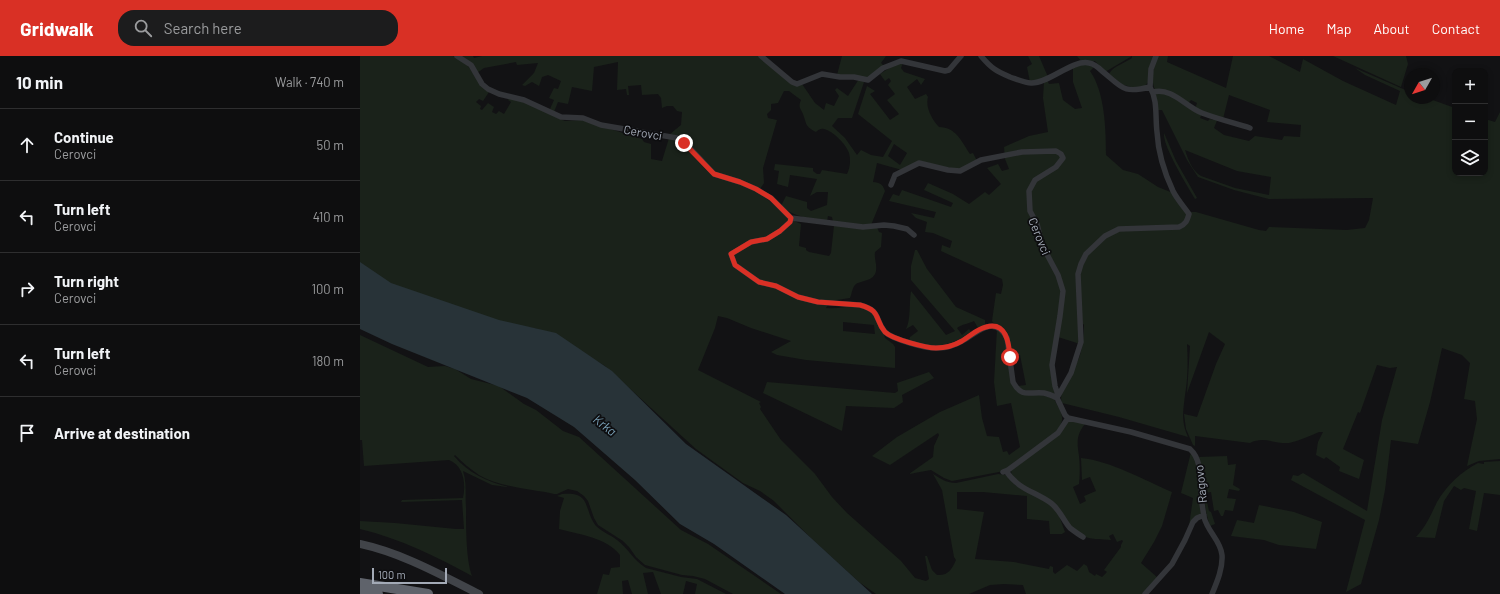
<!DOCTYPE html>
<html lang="en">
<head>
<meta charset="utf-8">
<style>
  :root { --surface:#0e0e0f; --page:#1c1c1d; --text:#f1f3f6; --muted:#9b9c9e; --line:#2e2e2f; --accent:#d93025 }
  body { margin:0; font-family:Barlow,sans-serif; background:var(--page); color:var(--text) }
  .controls { position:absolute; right:12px; top:12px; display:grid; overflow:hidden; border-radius:8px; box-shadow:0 2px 6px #0003 }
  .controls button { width:36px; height:36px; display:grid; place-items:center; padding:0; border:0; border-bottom:1px solid var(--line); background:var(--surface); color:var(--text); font:20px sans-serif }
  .compass { position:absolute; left:1044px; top:12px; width:36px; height:36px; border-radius:50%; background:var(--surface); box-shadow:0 2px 6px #0003; rotate:231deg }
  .scale { position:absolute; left:12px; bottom:10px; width:75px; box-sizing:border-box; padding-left:4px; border:2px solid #a3aab6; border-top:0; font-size:11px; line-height:14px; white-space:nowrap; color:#a3aab6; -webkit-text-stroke:3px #0d0d0f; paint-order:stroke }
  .stop { position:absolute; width:12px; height:12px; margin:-9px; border:3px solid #d93025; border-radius:50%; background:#fff }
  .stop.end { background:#d93025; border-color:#fff; box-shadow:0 1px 4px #0008 }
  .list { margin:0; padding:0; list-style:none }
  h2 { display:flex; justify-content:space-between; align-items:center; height:52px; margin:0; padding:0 16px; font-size:17px }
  h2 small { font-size:13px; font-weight:400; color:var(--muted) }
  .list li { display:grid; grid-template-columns:26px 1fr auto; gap:12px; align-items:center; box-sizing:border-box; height:72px; padding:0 16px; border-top:1px solid var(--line) }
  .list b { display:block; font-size:15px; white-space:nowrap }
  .list p { margin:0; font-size:13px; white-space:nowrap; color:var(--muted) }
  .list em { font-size:13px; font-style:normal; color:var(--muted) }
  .icon { flex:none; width:22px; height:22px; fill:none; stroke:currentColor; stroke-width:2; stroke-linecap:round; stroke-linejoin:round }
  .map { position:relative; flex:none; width:1140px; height:538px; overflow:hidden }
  header { display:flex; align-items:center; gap:24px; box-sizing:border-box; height:56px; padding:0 20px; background:var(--accent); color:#fff }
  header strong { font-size:19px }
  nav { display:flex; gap:22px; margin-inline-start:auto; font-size:14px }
  .search { width:280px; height:36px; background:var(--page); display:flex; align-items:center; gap:10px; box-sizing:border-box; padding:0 14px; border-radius:16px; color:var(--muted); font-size:15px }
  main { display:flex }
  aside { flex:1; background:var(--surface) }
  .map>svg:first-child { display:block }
  .green { fill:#1a221a; fill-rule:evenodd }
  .water { fill:#283338 }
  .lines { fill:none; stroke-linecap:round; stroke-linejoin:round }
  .street { stroke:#333539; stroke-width:5.5 }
  .secondary { stroke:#414449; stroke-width:8 }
  .highway { stroke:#5f636b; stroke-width:10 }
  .route { stroke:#d93025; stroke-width:5 }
  .labels { text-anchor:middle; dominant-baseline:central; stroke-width:3.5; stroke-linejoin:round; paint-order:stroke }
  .street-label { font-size:12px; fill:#a3aab6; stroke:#0d0d0f }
  .water-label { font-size:13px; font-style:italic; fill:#779eb4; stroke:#0d0d0f }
</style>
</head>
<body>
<header>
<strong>Gridwalk</strong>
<div class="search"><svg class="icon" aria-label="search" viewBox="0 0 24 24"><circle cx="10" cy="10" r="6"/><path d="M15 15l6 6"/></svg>Search here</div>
<nav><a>Home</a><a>Map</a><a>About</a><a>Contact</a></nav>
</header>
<main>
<aside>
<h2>10 min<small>Walk · 740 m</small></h2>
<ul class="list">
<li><svg class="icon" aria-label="ahead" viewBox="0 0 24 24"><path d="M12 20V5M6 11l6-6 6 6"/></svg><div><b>Continue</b><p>Cerovci</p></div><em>50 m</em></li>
<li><svg class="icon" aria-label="left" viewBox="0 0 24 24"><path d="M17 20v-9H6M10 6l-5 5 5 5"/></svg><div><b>Turn left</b><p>Cerovci</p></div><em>410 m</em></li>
<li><svg class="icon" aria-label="right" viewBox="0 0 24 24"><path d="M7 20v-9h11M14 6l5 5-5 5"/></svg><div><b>Turn right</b><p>Cerovci</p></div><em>100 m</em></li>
<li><svg class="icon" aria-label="left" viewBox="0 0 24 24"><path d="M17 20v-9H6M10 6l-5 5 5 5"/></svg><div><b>Turn left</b><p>Cerovci</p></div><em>180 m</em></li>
<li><svg class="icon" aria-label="arrive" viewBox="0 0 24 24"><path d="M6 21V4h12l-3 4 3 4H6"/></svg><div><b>Arrive at destination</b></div></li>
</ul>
</aside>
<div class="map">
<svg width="1140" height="538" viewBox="0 0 1140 538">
  <rect width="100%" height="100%" fill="#121214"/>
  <path class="green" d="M0,0h93c21,8 19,23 36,36l-6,9 -4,-2 -3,3 5,4 -1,3 2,1 6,-7 6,4 -2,5 4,2 3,-3 5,3 7,-12 -3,-2 2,-2 18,5 32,16 5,2 17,-1 60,19 2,3 7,2v15l11,2 7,-23c20,6 26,23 42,35 9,7 21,8 32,12 5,2 11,5 16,8 15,9 25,25 42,31l-2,22 7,2v2l3,2 20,4 2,-3 3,-27 -2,-9 -4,-1 -1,5c-18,-3 -31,-3 -46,-15l5,-10 21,6v6l4,3 16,-6 1,-13h-11l-7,4 7,-17 -27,-4 -2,12 -11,-3 2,-13 -5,-1 1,-6 38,4v3l4,3h3l2,-4 25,4c3,-6 4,-14 2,-21 -3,-9 -16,-22 -25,-24 -3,-1 -6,1 -8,3 -11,-6 -9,-7 -13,-18 -3,-6 -5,-7 -2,-14l-12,-9h-5l-6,12 -7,1v6l-4,4 1,4 9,2 -14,48 1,15 -4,6 -15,-8 -32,-10 -28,-29 -6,-5 -9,-3 11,-9 1,-13 -5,-1 -4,-5h-6l-5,2 -1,-10 -3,-4 -16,1 -1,-10 -13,1 1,9h-2l-1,-6 -9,1 1,-28 -24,5 -2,24 -20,-4 -4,17 -10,-2 -4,10 -4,-3 4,-9 -5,-2 5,-10 4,1 3,-8 -13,-6 -6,2 -3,9 -7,-4 -7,4 -3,-1 12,-12 4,-10 -21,2 -1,-3 -32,6 -7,5 -7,-10 -9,-7h12l1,2 8,-2h277l33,28 4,2 6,-2 13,19 9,7 2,-7 8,3 5,-10 -4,-6 2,-2 11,8 11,-17 5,3 -12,36h-14l-6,8 13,12 12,17 4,-5 10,5 12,2 9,-16 -34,-27 9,-28 8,5 -5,3 20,26 9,-6 -12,-14 8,-6 -7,-9 3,-4 -2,-3 -4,3 -5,-7 11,-7 12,-5 -2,6 3,4 21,7 -4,6 -4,-6 -10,8 8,12 11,-5 2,3c-3,10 4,23 11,30 17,0 23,15 31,27l3,-1 4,8 -13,7 -9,2 -37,-8 -16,8 -25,-7 -4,19c7,1 9,1 12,9l-14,34 1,3 5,-1 2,5 3,1 -1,14 -6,5c-1,6 2,12 1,19 -2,10 -13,9 -20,13 -4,3 -4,10 -6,14l-20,3 -4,7c23,2 41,-11 53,16 3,6 5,9 6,14l8,6 2,3v21l-89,-8 -29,-5 -6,-3 20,-11 -40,-13 -24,-10 -9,-2 -3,12 -17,42 63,32 -2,1 2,4 -1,2 21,31 34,34 17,23 15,16 54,48 14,17 11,3 3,-2 -4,-23h2l5,14 5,5c11,1 15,-6 19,-15l-2,-3 -12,-67 -9,-16c8,5 14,9 23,9l42,-9 8,1 9,10 35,19 8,9 7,19 -3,2h-12l-1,-13 -22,-2v-23l-44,-4h-26v17l27,3 -9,47 39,3 35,7 1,-3 3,1v5l2,2 12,-9 10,6 7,-7 3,2 2,6 6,4 1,-2 6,3 5,-5 -3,-2 17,-23v-2l2,-4 -1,-1 -5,2 -4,-8 -4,2 2,4c-8,-1 -19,0 -28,-4 -14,-6 -19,-24 -31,-34 -13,-9 -39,-13 -41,-31l1,-3 45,-33 12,-14 15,1 1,2c-9,11 -8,19 -6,32 1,9 1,19 0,28l-6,3 7,17 6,-3 -2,-5 12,-5 -6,-14 -8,3 -1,-22c30,3 63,22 91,34l-10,34 -8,16 -13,21 17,15 -14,16h-118l-3,-9 -19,-1 -14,1 -21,9h-93l-17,-12 -46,-42 -39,-39 -14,-10 -17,-8 -47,-34 -91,-83 -50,-30 -17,-7 -40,-7 -88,-27 -50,-27zM534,88l13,9 -7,12 -12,-9zM483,266l31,3 1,9 -32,-3z
    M482,0h44l-5,7 3,3 -14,12 -33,-3z
    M668,0h11l9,21 -18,5 -3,-15 5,-3z
    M717,0h78l-6,25 -5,6 -9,1 -15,-4 -11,-10c4,-8 16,-11 23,-16v-2l-27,16 -10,-11 -13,1z
    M798,0h10l-1,6 59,26 7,-32h36l31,16 3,-13 40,22 53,24 4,-14 -35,-16 -10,-7 55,24v6h17l28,10v65h30v-54l10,3 5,-10v347l-21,2 -12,5 10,-47 -2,-18 -11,-2 6,-36 -8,-8 -20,-7 -12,54 -12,42 -27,-4 -6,50 -6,30 -18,64 -15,8 19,-72 -74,-40 2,-5 5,1 5,-3 64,38 15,-91 15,-53 -7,1 -13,-3 -17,48 -2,-1 -15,37 21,11 -5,19 -20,-8 1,-4 -14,-10 -2,2 -8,-4 2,-13 5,-10h-4c-10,4 -20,9 -30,11 -14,1 -26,-7 -39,0l-55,-7v10l-2,-1 -7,-16 -2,-15 13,3 19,-53 9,-20 -16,-12 -22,61 3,-47 -3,-2c1,17 1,34 -2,51 -2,17 -4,26 3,42l-69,-20 -57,-14c-5,-12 14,-34 18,-48 3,-10 4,-20 4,-31l-4,3v17l-22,-7c3,-19 10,-41 3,-59 -5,-17 -18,-28 -19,-46h-3l6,23 10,14 6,19 -3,34 -7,42 4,30 -12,-2 -20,-1 -5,-5 8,-1 -6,-30h-7l-1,2c-1,-10 -1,-22 -9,-29 -4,-3 -9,-3 -11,-7l4,-28 5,1 2,-9 -1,-6 -61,-28 1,-6 8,3 2,-7 -19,-8 -8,-1 2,-10 -11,-4 -5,-5 23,5 2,-6 -47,-11 4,-7 6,2 3,-6 49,17 2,-4 -29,-13 4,-7 25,11 16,10 16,-12 4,3 12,-11 -14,-16 11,-4 4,7 7,-2 -4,-10 -1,-12 25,-11 19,-4 -5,-34 1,-16 3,-2 2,4 10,-1 4,17 12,9 7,-1 -9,-26v-14l11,-4 10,3 -4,4c15,21 16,59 16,84l17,15 15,4 20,13 15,6 14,19h9l63,18 7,1 3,-4 78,3 18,-2 4,-8 4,-22 -104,1 -35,-9 -36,-13 -11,-17 -25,-50h-4l-3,-17c16,-6 32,15 47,21l-2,4 8,3 2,-2 3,1 1,-3 4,1 -4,10 10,7 25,6 6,-5 27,4 2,-4 16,1 1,-12 -34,-3 3,-12 -41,-15 -6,24 -28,-10 2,-6 -6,-3 -4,4c-8,-7 -21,-17 -32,-14 -5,-12 -2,-22 3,-34zM825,94l52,21 34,6 -2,18 -34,-7 -34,-12c-9,-5 -13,-17 -16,-26z
    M973,0h73l2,8 -7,23z
    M804,77l12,28 21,37 -2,1c-7,-12 -33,-54 -31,-66z
    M555,194h2l10,19 29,38 29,13v5l-7,3 -4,-7c-6,3 -12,3 -17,7l5,7 7,-6 2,3c-19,14 -41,19 -62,8l1,-3 8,-6 -5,-6 -7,4c5,-9 3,-27 5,-38l35,44 9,-4 -44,-51v-14z
    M637,273l7,5 11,54 28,7 11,4c7,13 13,19 2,33l-52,39 -52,10 -8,-3 -13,-8 -22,4 24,-17 1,-11 5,-11 -1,-2 -48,32 -18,-9 25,-19 43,-25 39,-17 3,23 5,18 12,1 4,15 4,-1 2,4 11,-8 -9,-44 -14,3 -3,-24z
    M0,279l68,32 17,-1 10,3 16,10 28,7 25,18 12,6 27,21 16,6 102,93 27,14 73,50h-48l-28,-15 -12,-3 -11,-1 -37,-10 -9,-8 -7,-10 -6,-6 -25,-16 -4,-7 -6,-17 -4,-5 -7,-5 -9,-2 -11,5h-3c-22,-5 -56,-7 -75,-19 -9,-6 -17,-13 -24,-20l-1,1c14,17 34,26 55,31l-17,-2 -29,-14c4,12 2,24 3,37 0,18 0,52 6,68 -34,-19 -74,-38 -112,-47v-8l35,2 61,6h8l-2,-29 -61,2 1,-2 61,-2c3,-14 1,-32 -14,-38l-85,6 -2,-26h-2z
    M569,316l5,6 -32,17 1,7 -9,6 -48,-2 -4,25 -79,-38 4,-11 128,11 3,-2 -1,-8z
    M831,396l6,11 5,50 -13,13 4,-28 -12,-5z
    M867,400l1,9 8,-1 -3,21 7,4 -1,2 -10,-2 -2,9 9,1 -3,12 -8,-1 -2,6h-2l-3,-6 -4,1 -3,-19 -6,1 4,18 2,1 4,12 -5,2c-8,-22 -5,-46 -11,-69z
    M1140,405v34l-16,-2 -7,38 -8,-2 7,-38 -12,-3 -3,2 -7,-4 -10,15 -9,37 -19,-1c11,-12 14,-21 21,-35 10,-17 24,-30 41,-39l6,1v-2z
    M202,438c30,-3 21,15 34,32 6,6 15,9 21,14 11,8 17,21 29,28l35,9 16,2 29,15h-31l2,-10 -11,-3 -3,13h-22l-8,-22 -10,1 5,21h-16l-4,-14 -6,1 1,13h-26l6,-20 6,1 2,-7 9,-1v-12c-14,-18 -40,-20 -61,-26l1,-18 4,-13 -7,-2z
    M899,449l35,7 28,10 -6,27 -37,-4 -15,-5 -33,-4 6,-16 17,3z"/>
  <path class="water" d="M0,206l31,21 108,37 57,13 56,38 74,73 100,71 86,79h-87l-71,-50 -34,-20 -45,-44 -61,-53 -47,-29 -135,-54 -32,-15z"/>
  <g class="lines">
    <path class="street" d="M97,0l14,9 11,19 6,5 11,5 25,6 37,17 22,1 18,7 76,13 15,12 22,24 26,8 16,7 15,9 20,20 -1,4 -10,9 -13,8 -16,3 -20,12 4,11 24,17 17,4 22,11 20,5 42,3c22,6 14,14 25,27 7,7 42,17 53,16 9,0 18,-3 26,-8 15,-9 31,-25 43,-2l6,44c9,17 17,9 31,11 5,1 9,3 13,5
      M401,0l31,26 5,2 25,-10 18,3h14l14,3 15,-12 18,-7 44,10 4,-1 12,-14
      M621,0c10,12 15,15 29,21 6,2 15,6 21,6 17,1 42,-24 58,-20 5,1 9,4 13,8 20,16 20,23 48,16l1,-18 5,-13
      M793,36c19,-5 33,15 49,21 16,6 32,10 48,15
      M531,129l4,-10 24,-12 29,7 12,1 21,-11 41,-8 34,-1 5,3 2,4 -7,9 -21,13 -6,11 1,20 7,13 5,21 16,30 5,16 -3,25 -8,49 3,21 3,9
      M431,162l72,9 21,-2 10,1 13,3 7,6
      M698,340l13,-23 10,-31 -3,-68 3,-10 5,-10 19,-18 14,-7 60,-2c7,-3 8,-6 10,-13 -5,-7 -12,-15 -16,-23 -8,-17 -15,-40 -16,-59 -2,-16 1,-31 -7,-45
      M697,342l8,17 3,3
      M708,362l63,14 59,17c12,11 10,29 11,43 0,9 2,17 3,25 3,14 17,24 18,38 1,13 -5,27 -10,39
      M646,415c13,19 28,20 45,32 9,7 12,17 19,25 4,3 8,6 13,9
      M643,416l5,-2 50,-37 10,-15
      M785,538l27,-30 13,-24 8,-18 4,-4 7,-3"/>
    <path class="secondary" d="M0,488c42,9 81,31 119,50"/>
    <path class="highway" d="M0,527l68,11
      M0,536l18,2"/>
  </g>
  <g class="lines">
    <path class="route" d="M324,87l30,31 26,8 16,7 15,9 20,20 -1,4 -10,9 -13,8 -16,3 -20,12 4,11 24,17 17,4 22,11 20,5 42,3c22,6 14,14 25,27 7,7 41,16 51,16 9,0 19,-3 26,-7 8,-5 15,-12 24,-14 20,-6 23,16 24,30"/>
  </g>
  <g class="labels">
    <g class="street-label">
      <text transform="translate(283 76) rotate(10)">Cerovci</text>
      <text transform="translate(680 180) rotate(68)">Cerovci</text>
      <text transform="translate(840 428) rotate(-96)">Ragovo</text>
    </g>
    <g class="water-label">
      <text transform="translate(245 369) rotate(38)">Krka</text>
    </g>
  </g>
</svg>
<div class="controls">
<button>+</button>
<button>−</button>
<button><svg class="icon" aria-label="layers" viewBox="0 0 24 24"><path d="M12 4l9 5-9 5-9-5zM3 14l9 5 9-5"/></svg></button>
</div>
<svg class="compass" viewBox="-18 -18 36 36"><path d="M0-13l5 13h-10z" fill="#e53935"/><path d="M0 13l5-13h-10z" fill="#9b9c9e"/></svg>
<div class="scale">100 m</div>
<div class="stop" style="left:650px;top:301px"></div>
<div class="stop end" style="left:324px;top:87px"></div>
</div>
</main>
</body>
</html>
